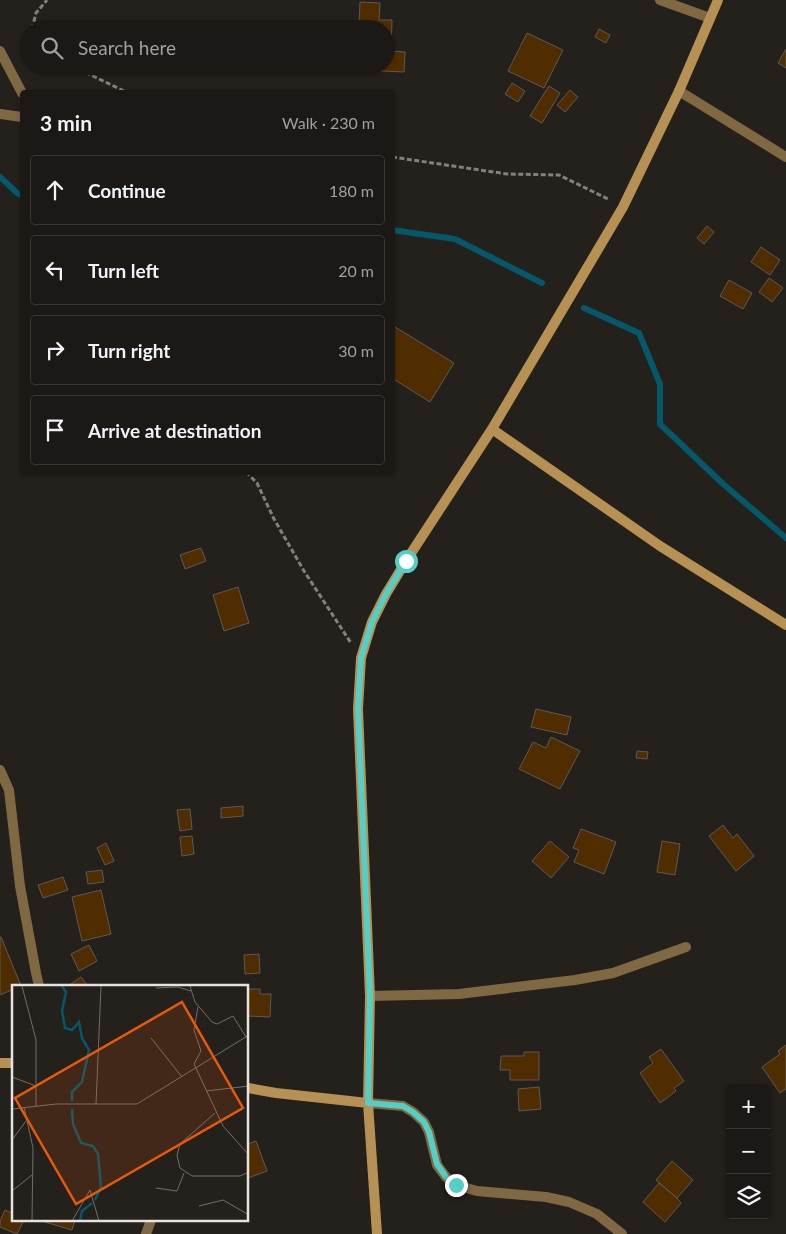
<!DOCTYPE html>
<html lang="en">
<head>
<meta charset="utf-8">
<style>
  :root { --surface:#1b1815; --page:#282522; --text:#f1f3f6; --muted:#a0a0a0; --line:#393734 }
  body { margin:0; font-family:Lato,sans-serif; background:var(--page); color:var(--text) }
  .controls { position:absolute; right:15px; bottom:15px; display:grid; overflow:hidden; border-radius:5px; box-shadow:0 1px 4px #0004 }
  .controls button { width:45px; height:45px; display:grid; place-items:center; padding:0; border:0; border-bottom:1px solid var(--line); background:var(--surface); color:var(--text); font:25px sans-serif }
  .stop { position:absolute; width:15px; height:15px; margin:-11px; border:4px solid #55cec5; border-radius:50%; background:#fff }
  .stop.end { background:#55cec5; border-color:#fff; box-shadow:0 1px 5px #0008 }
  .list { margin:0; padding:0; list-style:none }
  h2 { display:flex; justify-content:space-between; align-items:center; height:65px; margin:0; padding:0 20px; font-size:21px }
  h2 small { font-size:16px; font-weight:400; color:var(--muted) }
  .list li { display:grid; grid-template-columns:32px 1fr auto; gap:15px; align-items:center; box-sizing:border-box; height:70px; margin:0 10px 10px; padding:0 10px; border:1px solid var(--line); border-radius:5px }
  .list b { display:block; font-size:19px; white-space:nowrap }
  .list em { font-size:16px; font-style:normal; color:var(--muted) }
  .icon { flex:none; width:28px; height:28px; fill:none; stroke:currentColor; stroke-width:2; stroke-linecap:round; stroke-linejoin:round }
  .map { position:relative; flex:none; width:786px; height:1234px; overflow:hidden }
  .search { position:absolute; background:var(--surface); box-shadow:0 1px 4px #0004; left:20px; top:20px; width:375px; height:55px; display:flex; align-items:center; gap:12px; box-sizing:border-box; padding:0 18px; border-radius:28px; color:var(--muted); font-size:19px }
  .panel { position:absolute; background:var(--surface); box-shadow:0 1px 4px #0004; left:20px; top:90px; width:375px; height:385px; border-radius:5px }
  .map>svg:first-child { display:block }
  .lines { fill:none; stroke-linecap:round; stroke-linejoin:round }
  .stream { stroke:#055869; stroke-width:6 }
  .building { fill:#4f2d00; stroke:#5e5955 }
  .path { stroke:#84807d; stroke-width:3; stroke-dasharray:5 2.5; stroke-linecap:butt }
  .lane { stroke:#806843; stroke-width:10 }
  .street { stroke:#806843; stroke-width:10 }
  .secondary { stroke:#b79054; stroke-width:10 }
  .route { stroke:#55cec5; stroke-width:6 }
  .inset-river { fill:none; stroke:#055869; stroke-width:2.5 }
  .inset-road { fill:none; stroke:#726e6a; stroke-width:1 }
  .view { fill:#e8590c; fill-opacity:0.15; stroke:#e8590c; stroke-width:2.5 }
  .inset-edge { fill:none; stroke:#e6e3e0; stroke-width:2.5 }
</style>
</head>
<body>
<div class="map">
<svg width="786" height="1234" viewBox="0 0 786 1234">
  <rect width="100%" height="100%" fill="#24201c"/>
  <g class="lines">
    <path class="stream" d="M0,177l17,16 5,3
      M392,230l63,9 87,44
      M584,308l55,25 21,51v40l62,59 64,55"/>
  </g>
  <path class="building" d="M360,2l20,1 -1,17h13l-1,31 14,1 -1,20 -44,-2v-4h26v-37h-17v-5h-10z
    M599,29l11,6 -4,8 -11,-6z
    M527,33l36,17 -19,38 -36,-17z
    M786,49v19l-8,-5z
    M512,83l13,8 -7,11 -13,-8z
    M549,86l11,7 -18,30 -12,-7z
    M570,90l8,7 -13,15 -8,-7z
    M707,226l7,6 -10,12 -7,-6z
    M761,247l19,13 -10,15 -19,-13z
    M769,278l14,10 -11,14 -13,-10z
    M729,280l23,13 -9,16 -23,-13z
    M395,327l59,36 -24,39 -38,-24v-47z
    M201,548l5,13 -21,8 -5,-14z
    M238,587l11,36 -25,8 -11,-36z
    M536,709l35,8 -4,18 -36,-8z
    M551,737l29,14 -20,38 -41,-20 14,-27 13,6z
    M637,751l11,1 -1,7 -11,-1z
    M243,806v10l-22,2v-10z
    M190,809l2,20 -12,2 -3,-21z
    M723,825l10,13 4,-4 17,22 -18,15 -27,-35z
    M581,829l35,13 -12,32 -30,-12 5,-12 -6,-2z
    M192,836l2,18 -12,2 -2,-19z
    M550,841l19,16 -18,21 -19,-17z
    M662,841l18,3 -5,31 -18,-3z
    M106,843l8,18 -9,4 -8,-17z
    M102,870l2,12 -16,2 -2,-12z
    M63,877l5,13 -25,8 -5,-13z
    M101,890l10,44 -29,7 -10,-44z
    M0,937h1l20,49h-7v3l-14,6z
    M89,945l8,16 -18,10 -8,-17z
    M259,954l1,19 -15,1 -1,-19z
    M81,977l7,9h-20z
    M248,989h12v5h11l-1,23 -22,-1z
    M786,1045v44l-6,4 -18,-26 18,-13 -2,-3z
    M661,1049l23,32 -10,7 2,3 -16,12 -20,-30 13,-10 -4,-6z
    M524,1052h15v28h-29v-10h-10l1,-14h23z
    M539,1087l2,22 -22,2 -1,-22z
    M256,1141l11,30 -19,7v-34z
    M672,1161l21,19 -16,18 -21,-18z
    M659,1183l18,15 4,5 -16,19 -22,-20z
    M5,1210l9,4v6h10l-7,14 -17,-7v-6z
    M38,1220h37l-3,10z"/>
  <g class="lines">
    <path class="path" d="M32,29l4,-16 11,-13
      M72,66l54,26
      M392,157l115,17 52,1 51,25
      M246,472l11,11 17,36 30,52 47,72"/>
    <path class="lane" d="M370,996l89,-2 116,-14 38,-7 73,-26
      M368,1103l35,3 10,6 11,10 5,10 8,33 9,12 10,8 21,6 69,6 23,5 28,12 25,20"/>
    <path class="street" d="M660,0l50,18
      M0,51l22,42
      M679,91l107,66
      M0,114l22,3
      M0,770l9,20 11,96 16,87 3,13
      M146,1234l5,-14"/>
    <path class="secondary" d="M492,429l168,117 126,79
      M0,1063h14
      M248,1088l28,5 92,10
      M377,1234l-9,-131 2,-107 -12,-287 3,-51 11,-36 14,-28 20,-33 86,-132 131,-222 56,-116 39,-91"/>
  </g>
  <g class="lines">
    <path class="route" d="M406,561l-20,33 -14,28 -11,36 -3,51 12,287 -2,107 35,3 10,6 11,10 5,10 8,32 9,13 10,8"/>
  </g>
  <g transform="translate(12 985)">
    <rect width="236" height="236" fill="#24201c"/>
    <path class="inset-river" d="M50,1l4,6 -4,19 3,17 7,2 7,-8 3,16 7,12 -7,32 -10,10v9M60,124l1,15 8,19 12,3 5,8 3,33 -6,13M68,236l2,-10 10,-8"/>
    <path class="inset-road" d="M10,1l14,54v66M178,1l5,16 17,20 5,2 16,-8 13,21M144,3l22,-1 13,4M186,22l-4,23 7,21 -7,13 29,62 26,29M139,53l31,39M0,92l24,9M194,106l43,-5M84,119l5,-118M12,122l9,41 -1,73M0,124l44,-5h81l112,-69M203,128l-35,31 -3,11 3,13 12,8h48l9,-4M0,155l14,-19M144,203l21,3 7,-18M78,205l9,31M0,206l20,-16M187,221l24,-6 26,15M60,236l18,-31"/>
    <path class="view" d="M170,17l61,106 -167,96 -61,-106z"/>
    <rect width="236" height="236" class="inset-edge"/>
  </g>
</svg>
<div class="controls">
<button>+</button>
<button>−</button>
<button><svg class="icon" aria-label="layers" viewBox="0 0 24 24"><path d="M12 4l9 5-9 5-9-5zM3 14l9 5 9-5"/></svg></button>
</div>
<div class="stop" style="left:406px;top:561px"></div>
<div class="stop end" style="left:456px;top:1185px"></div>
<div class="search"><svg class="icon" aria-label="search" viewBox="0 0 24 24"><circle cx="10" cy="10" r="6"/><path d="M15 15l6 6"/></svg>Search here</div>
<section class="panel">
<h2>3 min<small>Walk · 230 m</small></h2>
<ul class="list">
<li><svg class="icon" aria-label="ahead" viewBox="0 0 24 24"><path d="M12 20V5M6 11l6-6 6 6"/></svg><div><b>Continue</b></div><em>180 m</em></li>
<li><svg class="icon" aria-label="left" viewBox="0 0 24 24"><path d="M17 20v-9H6M10 6l-5 5 5 5"/></svg><div><b>Turn left</b></div><em>20 m</em></li>
<li><svg class="icon" aria-label="right" viewBox="0 0 24 24"><path d="M7 20v-9h11M14 6l5 5-5 5"/></svg><div><b>Turn right</b></div><em>30 m</em></li>
<li><svg class="icon" aria-label="arrive" viewBox="0 0 24 24"><path d="M6 21V4h12l-3 4 3 4H6"/></svg><div><b>Arrive at destination</b></div></li>
</ul>
</section>
</div>
</body>
</html>
